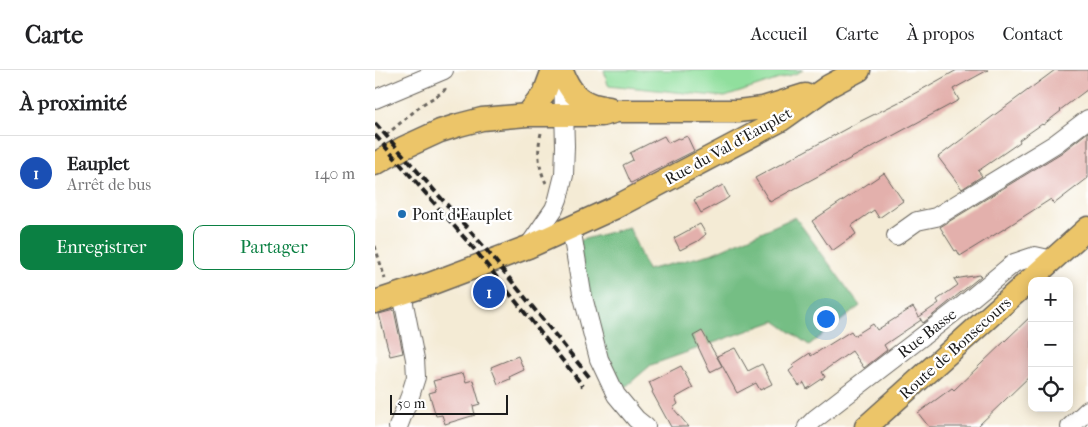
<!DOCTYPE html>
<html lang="fr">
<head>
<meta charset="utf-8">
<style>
  :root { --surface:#fff; --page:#f6f6f6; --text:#202124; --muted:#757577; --line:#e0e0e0; --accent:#0b8043 }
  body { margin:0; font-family:"IM FELL French Canon",serif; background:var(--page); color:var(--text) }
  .controls { position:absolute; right:15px; bottom:15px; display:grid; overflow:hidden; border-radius:10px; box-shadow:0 2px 12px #0003 }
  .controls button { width:45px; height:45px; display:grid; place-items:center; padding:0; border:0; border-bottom:1px solid var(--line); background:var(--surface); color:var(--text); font:25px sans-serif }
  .scale { position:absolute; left:15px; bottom:12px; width:118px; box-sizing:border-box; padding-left:5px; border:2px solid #1c1c1c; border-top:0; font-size:14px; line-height:18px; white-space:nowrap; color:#1c1c1c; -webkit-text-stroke:4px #fff; paint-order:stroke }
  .you { position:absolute; left:450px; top:248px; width:18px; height:18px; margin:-12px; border:4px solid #fff; border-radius:50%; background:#1a73e8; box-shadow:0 0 0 8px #1a73e833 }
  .badge { display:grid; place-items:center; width:32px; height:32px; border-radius:50%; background:var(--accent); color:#fff; font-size:16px; font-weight:700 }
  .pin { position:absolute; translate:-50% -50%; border:2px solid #fff; box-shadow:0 1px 5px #0006 }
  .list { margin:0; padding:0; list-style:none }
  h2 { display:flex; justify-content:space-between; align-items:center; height:65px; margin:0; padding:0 20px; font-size:21px }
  h2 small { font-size:16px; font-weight:400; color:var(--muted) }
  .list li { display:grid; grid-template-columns:32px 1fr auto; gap:15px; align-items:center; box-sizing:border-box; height:75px; padding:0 20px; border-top:1px solid var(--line) }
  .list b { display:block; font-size:19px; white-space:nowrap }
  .list p { margin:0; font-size:16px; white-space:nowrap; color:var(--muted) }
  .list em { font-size:16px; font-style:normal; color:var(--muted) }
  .actions { display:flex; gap:10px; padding:15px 20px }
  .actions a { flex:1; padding:11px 0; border:1px solid var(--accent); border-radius:10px; text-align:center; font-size:18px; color:var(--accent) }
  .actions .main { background:var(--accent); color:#fff }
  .icon { flex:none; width:28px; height:28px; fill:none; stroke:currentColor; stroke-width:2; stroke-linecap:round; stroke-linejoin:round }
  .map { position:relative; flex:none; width:713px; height:357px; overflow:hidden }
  header { display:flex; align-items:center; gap:30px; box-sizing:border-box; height:70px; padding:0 25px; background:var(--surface); border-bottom:1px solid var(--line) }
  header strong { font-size:24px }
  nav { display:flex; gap:28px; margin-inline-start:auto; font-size:18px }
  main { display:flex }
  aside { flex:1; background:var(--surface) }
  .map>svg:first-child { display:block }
  .green { fill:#90df9d; stroke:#567e5c }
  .forest { fill:#74be84; stroke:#486d50 }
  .building { fill:#e3b0ac }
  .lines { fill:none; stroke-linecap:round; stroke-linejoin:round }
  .minor-casing { stroke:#68645d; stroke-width:20 }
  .major-casing { stroke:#68645d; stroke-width:25 }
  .path { stroke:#68645d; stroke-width:3; stroke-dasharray:4 4; stroke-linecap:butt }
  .minor { stroke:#fff; stroke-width:18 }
  .major { stroke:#ecc569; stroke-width:22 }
  .rail { stroke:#1c1c1c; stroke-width:4; stroke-dasharray:8 4; stroke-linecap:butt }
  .poi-dot { fill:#1f6fb2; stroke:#fff; stroke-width:2 }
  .labels { text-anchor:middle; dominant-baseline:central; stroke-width:4.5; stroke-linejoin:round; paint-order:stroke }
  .street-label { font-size:16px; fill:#1c1c1c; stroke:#fff }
  .poi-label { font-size:16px; fill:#1c1c1c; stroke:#fff; text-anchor:start }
</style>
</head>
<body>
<header>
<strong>Carte</strong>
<nav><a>Accueil</a><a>Carte</a><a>À propos</a><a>Contact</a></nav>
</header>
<main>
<aside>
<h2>À proximité<small></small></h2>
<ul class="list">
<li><span class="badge" style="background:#1a4fb4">1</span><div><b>Eauplet</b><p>Arrêt de bus</p></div><em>140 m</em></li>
</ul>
<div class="actions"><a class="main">Enregistrer</a><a>Partager</a></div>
</aside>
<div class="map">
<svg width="713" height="357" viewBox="0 0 713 357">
  <rect width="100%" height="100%" fill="#fff"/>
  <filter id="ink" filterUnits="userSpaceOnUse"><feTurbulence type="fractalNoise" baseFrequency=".02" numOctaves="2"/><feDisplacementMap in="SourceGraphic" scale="10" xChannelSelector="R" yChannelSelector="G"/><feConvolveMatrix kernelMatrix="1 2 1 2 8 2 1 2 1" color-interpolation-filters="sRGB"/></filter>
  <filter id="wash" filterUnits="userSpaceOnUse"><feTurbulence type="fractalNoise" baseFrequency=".0096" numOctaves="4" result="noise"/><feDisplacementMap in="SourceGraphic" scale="20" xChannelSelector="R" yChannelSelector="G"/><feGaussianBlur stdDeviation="1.12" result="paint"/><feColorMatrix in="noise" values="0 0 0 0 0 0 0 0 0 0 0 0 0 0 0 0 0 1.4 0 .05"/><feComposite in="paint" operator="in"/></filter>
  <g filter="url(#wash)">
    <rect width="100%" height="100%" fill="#f4ebd5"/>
    <path class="green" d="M229,0h199l-6,3 -72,24 -117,-12z"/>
    <path class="forest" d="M420,147l65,89 -51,39 -34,-24 -124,44 -35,30 -42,-153 55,-15 18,43 64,-16z"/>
    <g id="blocks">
      <path class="building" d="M582,0h31l-35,19 6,11 -189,102 -15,-24 100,-54 46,-23z
        M680,0h33v19l-28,21 1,1 -18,14 -1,-1 -23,16 1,2 -42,29 4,5 -20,13 -24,-32z
        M713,62v46l-34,26 -3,-5 -47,30 -44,27 -3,-6 -2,1 -15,-24 121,-74z
        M289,66l4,7 10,-5 2,1 7,-3 7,15 -63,32 -8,-18 10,-5 -3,-7z
        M509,103l19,28 -24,17 -5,-8 -23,16 5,8 -24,17 -20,-30z
        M348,115l6,12 -4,3 -24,13 -7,-13z
        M325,154l6,10 -8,7 -18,9 -6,-12z
        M605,205l1,1 -58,47 -4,-6 20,-14 -2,-3 21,-15 -4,-6z
        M538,237l8,13 -37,25 3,5 -23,18 -12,-17 -30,21 3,5 -18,12 -3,-6 -5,3 -10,-15 5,-4 -2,-2 18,-12 1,3 40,-25 3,5 19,-12 4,6z
        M19,240l9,43 -13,3 -11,-42z
        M657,245v59l-55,53h-48l-11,-14 34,-25 2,2z
        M327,261l20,35 -12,6 -17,-36z
        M360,278l13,23 14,-7 10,20 -12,6 -4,-7 -19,10 -20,-37z
        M143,286l6,14 -15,7 1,2 -12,5 -7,-17z
        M306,296l12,22 -18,10 3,6 -5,4 16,19h-18l-19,-35 1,-1 -4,-9z
        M88,303l3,9 7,-2 7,24 -7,2 2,9 -30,9 -3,-9 -6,1 -7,-23 7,-2 -3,-10z"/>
    </g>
  </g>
  <g filter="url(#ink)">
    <use href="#blocks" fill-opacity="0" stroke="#68645d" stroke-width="1"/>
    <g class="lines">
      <defs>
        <path id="minor" d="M0,29l69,-29
          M196,157l11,66 17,66 17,36 20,24 10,8
          M521,166l21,-15 19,-4 119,-73 33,-25
          M153,177l26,-38 4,-10 6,-24 1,-29 -2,-72
          M23,357l12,-31 6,-19 -1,-18 -13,-65
          M432,357l8,-8 147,-113 52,-43 21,-7 18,4
          M695,357l18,-17"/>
        <path id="major" d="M188,4c6,15 14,26 30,31 5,1 11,2 16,3
          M152,45l17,-21 9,-24
          M0,94l28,-16 37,-17 19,-6 23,-6 45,-4h75l15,-4h121l25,-3 42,-13
          M0,232l55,-18 98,-37 86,-39 167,-88 48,-34 30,-16
          M491,357l222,-199"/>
      </defs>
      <use href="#minor" class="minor-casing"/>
      <use href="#major" class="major-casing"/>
      <path class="path" d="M166,63c-4,17 -3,34 5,50
        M11,65l37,-31 20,-12 2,-3 -1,-3
        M0,176l10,33"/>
      <use href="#minor" class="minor"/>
      <use href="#major" class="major"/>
      <path class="rail" d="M0,53l109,124 107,132
        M0,65l100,115 108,136"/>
    </g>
  </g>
  <circle class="poi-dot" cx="27" cy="144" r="5"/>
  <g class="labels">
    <g class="street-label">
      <text transform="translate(353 76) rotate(-29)">Rue du Val d'Eauplet</text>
      <text transform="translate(552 263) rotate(-38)">Rue Basse</text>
      <text transform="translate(580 278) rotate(-42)">Route de Bonsecours</text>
    </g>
    <g class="poi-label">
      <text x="37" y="144">Pont d'Eauplet</text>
    </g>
  </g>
</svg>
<div class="controls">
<button>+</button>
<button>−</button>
<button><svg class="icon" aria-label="locate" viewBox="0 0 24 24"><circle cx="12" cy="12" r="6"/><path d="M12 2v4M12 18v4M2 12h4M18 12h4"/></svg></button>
</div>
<div class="scale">50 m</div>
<div class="you"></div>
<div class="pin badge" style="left:114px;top:222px;background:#1a4fb4">1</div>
</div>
</main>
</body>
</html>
